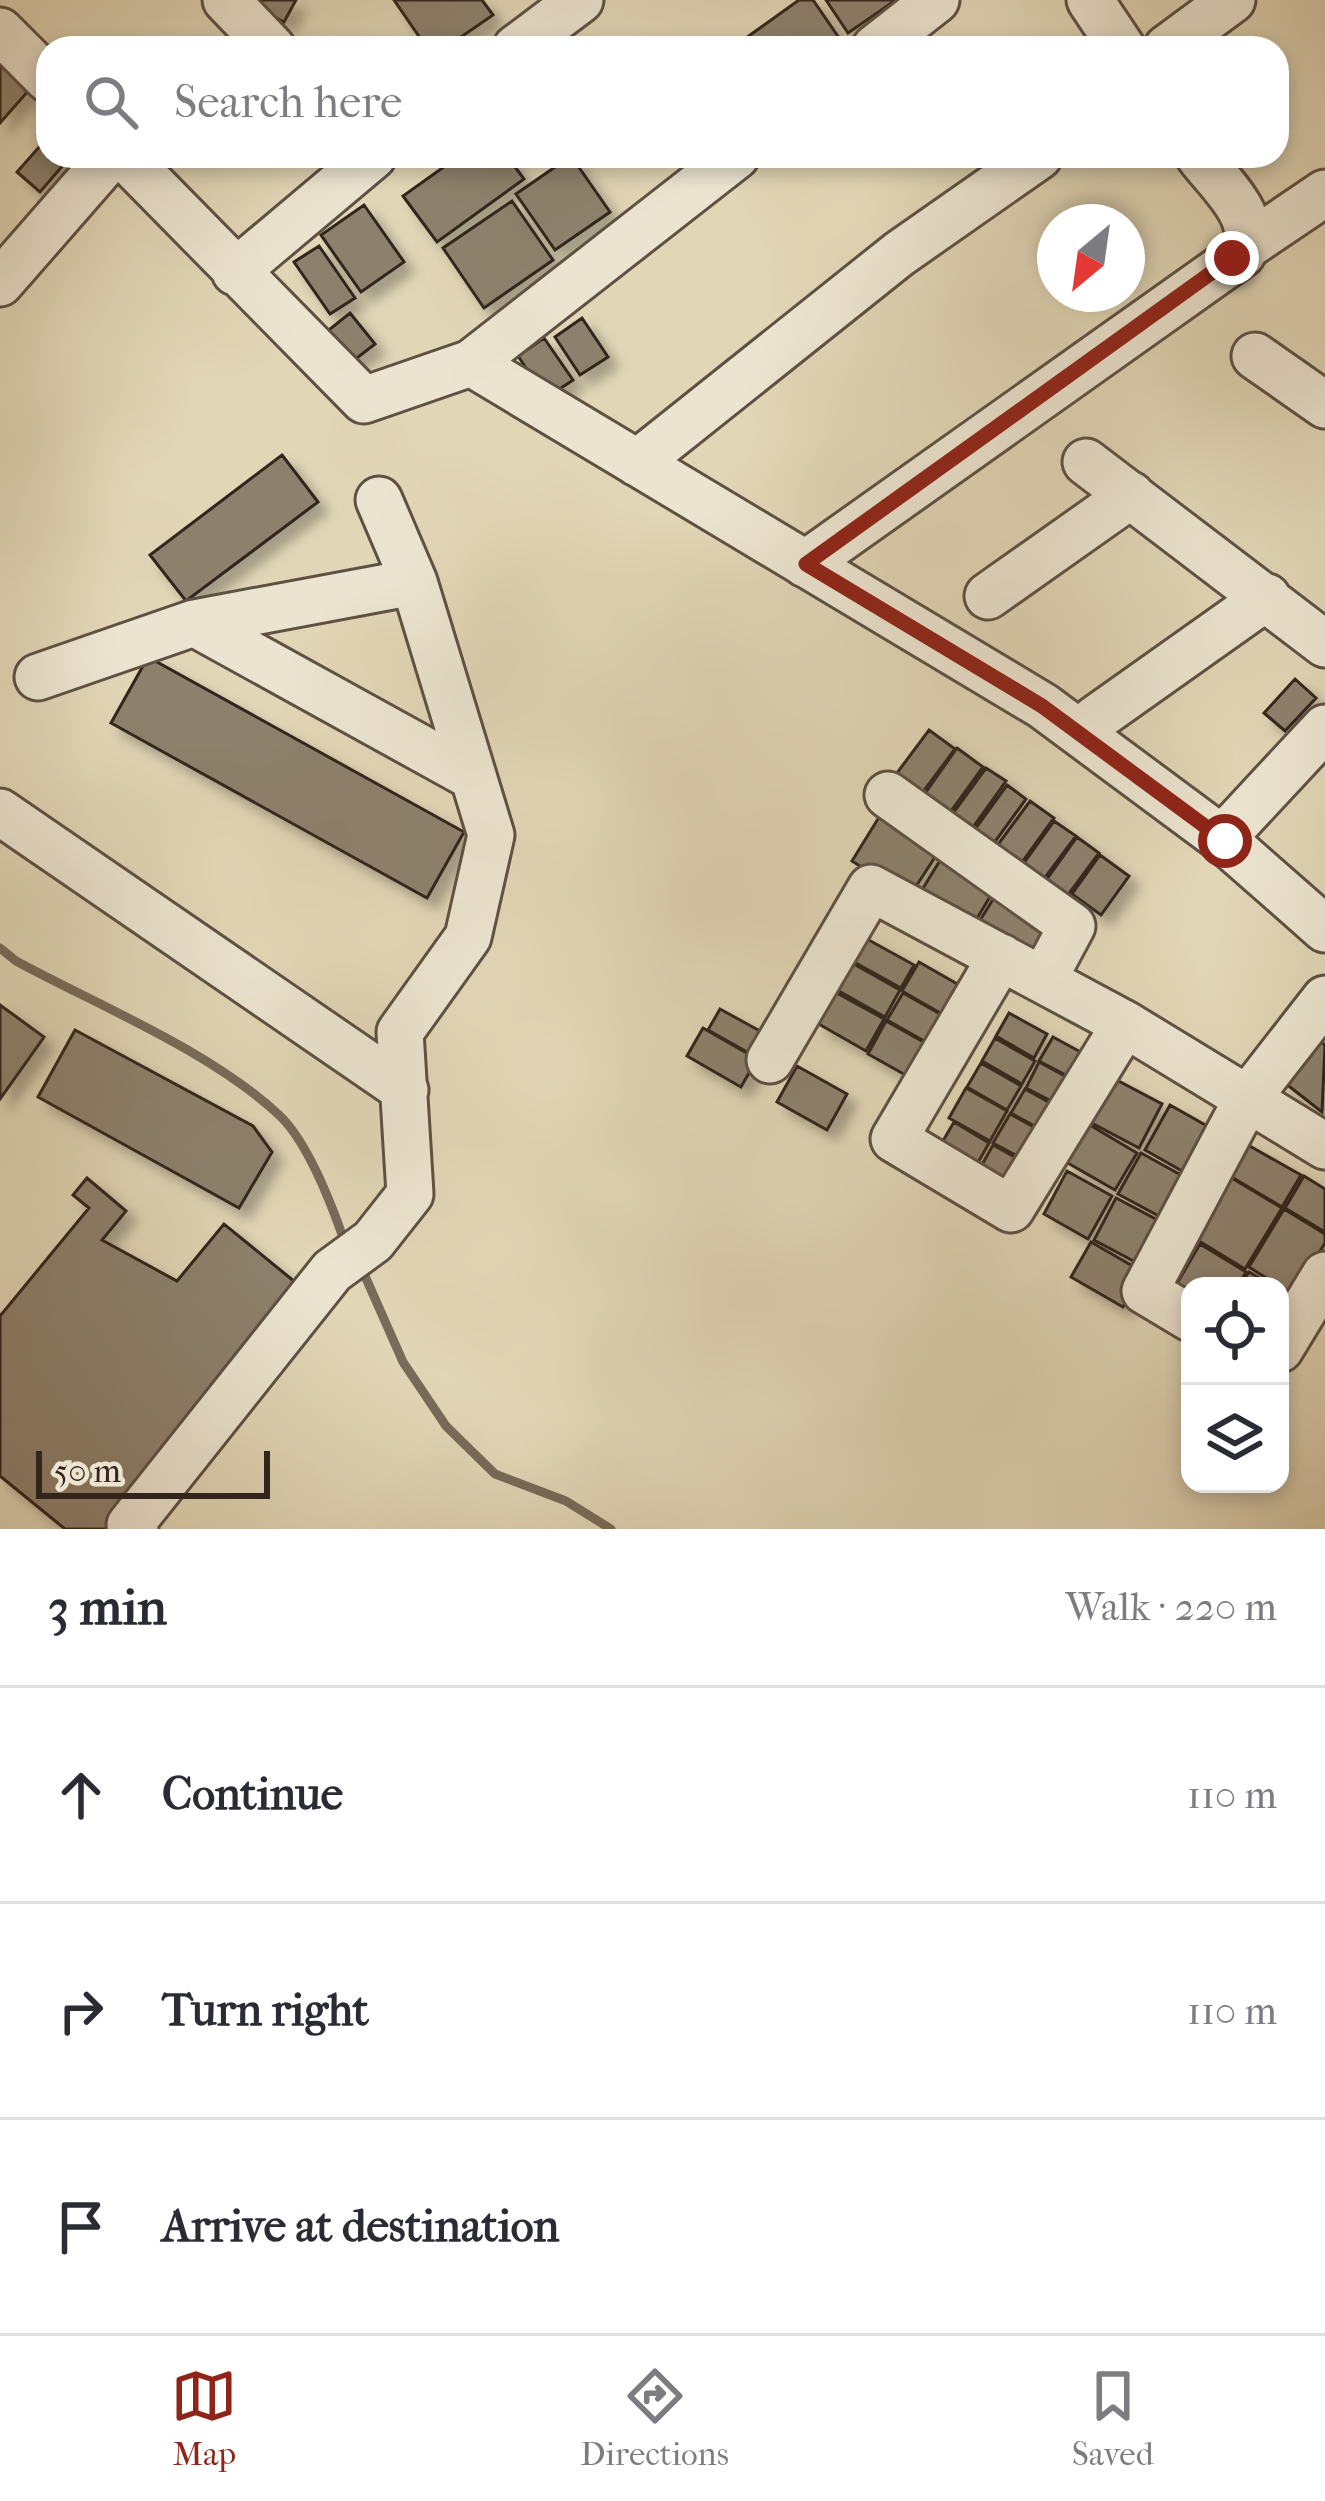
<!DOCTYPE html>
<html lang="en">
<head>
<meta charset="utf-8">
<style>
  :root { --surface:#fff; --page:#f7f7f7; --text:#2b2b33; --muted:#7c7c81; --line:#e1e1e2; --accent:#8f2418 }
  body { margin:0; font-family:"IM FELL French Canon",serif; background:var(--page); color:var(--text) }
  .controls { position:absolute; right:36px; bottom:36px; display:grid; overflow:hidden; border-radius:24px; box-shadow:0 6px 18px #0003 }
  .controls button { width:108px; height:108px; display:grid; place-items:center; padding:0; border:0; border-bottom:3px solid var(--line); background:var(--surface); color:var(--text); font:60px sans-serif }
  .compass { position:absolute; left:1037px; top:204px; width:108px; height:108px; border-radius:50%; background:var(--surface); box-shadow:0 6px 18px #0003; rotate:209deg }
  .scale { position:absolute; left:36px; bottom:30px; width:234px; box-sizing:border-box; padding-left:12px; border:6px solid #33251e; border-top:0; font-size:33px; line-height:42px; white-space:nowrap; color:#33251e; -webkit-text-stroke:9px #ece4d0; paint-order:stroke }
  .stop { position:absolute; width:36px; height:36px; margin:-27px; border:9px solid #8f2418; border-radius:50%; background:#fff }
  .stop.end { background:#8f2418; border-color:#fff; box-shadow:0 3px 12px #0008 }
  .list { margin:0; padding:0; list-style:none }
  h2 { display:flex; justify-content:space-between; align-items:center; height:156px; margin:0; padding:0 48px; font-size:51px }
  h2 small { font-size:39px; font-weight:400; color:var(--muted) }
  .list li { display:grid; grid-template-columns:78px 1fr auto; gap:36px; align-items:center; box-sizing:border-box; height:216px; padding:0 48px; border-top:3px solid var(--line) }
  .list b { display:block; font-size:45px; white-space:nowrap }
  .list em { font-size:39px; font-style:normal; color:var(--muted) }
  .icon { flex:none; width:66px; height:66px; fill:none; stroke:currentColor; stroke-width:2; stroke-linecap:round; stroke-linejoin:round }
  .map { position:relative; flex:none; width:1325px; height:1529px; overflow:hidden }
  .search { position:absolute; background:var(--surface); box-shadow:0 6px 18px #0003; left:36px; right:36px; top:36px; height:132px; display:flex; align-items:center; gap:30px; box-sizing:border-box; padding:0 42px; border-radius:36px; color:var(--muted); font-size:45px }
  .sheet { height:804px; background:var(--surface) }
  nav { display:flex; justify-content:space-around; align-items:center; box-sizing:border-box; height:168px; border-top:3px solid var(--line); background:var(--surface); font-size:33px; color:var(--muted) }
  nav a { display:grid; justify-items:center; gap:6px }
  nav .on { color:var(--accent) }
  .map>svg:first-child { display:block }
  .lines { fill:none; stroke-linecap:round; stroke-linejoin:round }
  .stream { stroke:#786b5a; stroke-width:9 }
  .building { fill:#8d816d; stroke:#33251e; stroke-width:3; filter:url(#shadow) }
  .minor-casing { stroke:#5e5144; stroke-width:51 }
  .minor { stroke:#ece4d0; stroke-width:45 }
  .route { stroke:#8f2418; stroke-width:15 }
</style>
</head>
<body>
<div class="map">
<svg width="1325" height="1529" viewBox="0 0 1325 1529">
  <defs>
    <filter id="shadow"><feDropShadow dx="10" dy="10" stdDeviation="6" flood-color="#0004"/></filter>
  </defs>
  <rect width="100%" height="100%" fill="#e1d6b6"/>
  <filter id="stains"><feTurbulence type="fractalNoise" baseFrequency=".00167" numOctaves="4"/><feColorMatrix values="0 0 0 0 .2 0 0 0 0 .09 0 0 0 0 .02 0 0 0 .5 -.17"/></filter>
  <radialGradient id="worn" r=".72"><stop offset=".6" stop-color="#630" stop-opacity="0"/><stop offset="1" stop-color="#630" stop-opacity=".3"/></radialGradient>
  <g class="lines">
    <path class="stream" d="M0,948l16,13c83,45 195,90 263,154 30,28 54,93 67,131
      M361,1267l42,95 43,64 49,48 71,27 45,28"/>
  </g>
  <path class="building" d="M242,0h54l-12,22z
    M394,0h88l11,15 -48,33h-18z
    M799,0h14l26,38 -14,10h-93z
    M826,0h70l-48,33z
    M1,64l29,25 -30,34v-57z
    M48,137v19h23l-31,36 -23,-20z
    M442,156h65l17,23 -87,63 -34,-46 45,-32z
    M571,156l39,56 -55,38 -39,-56z
    M512,201l41,59 -69,48 -41,-60z
    M364,205l40,57 -43,30 -40,-57z
    M319,246l36,52 -25,16 -36,-52z
    M350,313l25,31 -36,28 -24,-31z
    M582,318l26,39 -28,18 -25,-38z
    M544,338l29,42 -27,18 -28,-42z
    M282,455l36,47 -132,99 -36,-46z
    M148,657l316,175 -37,66 -316,-175z
    M1295,679l21,19 -31,33 -21,-18z
    M929,730l26,19 -35,47 -26,-19z
    M957,748l26,19 -34,47 -25,-19z
    M986,768l20,13 -35,49 -20,-14z
    M1007,785l19,14 -37,51 -19,-14z
    M1030,801l24,17 -36,50 -24,-18z
    M881,814l58,37 -30,46 -57,-36z
    M1054,821l22,15 -32,43 -21,-15z
    M1077,837l22,16 -31,42 -21,-16z
    M944,854l53,31 -27,45 -53,-32z
    M1100,855l29,21 -28,39 -29,-21z
    M1000,888l55,34 -26,42 -55,-34z
    M867,939l47,26 -13,23 -47,-26z
    M919,962l47,27 -17,29 -47,-27z
    M852,963l48,27 -15,27 -48,-27z
    M835,992l49,27 -18,32 -49,-28z
    M903,993l46,26 -16,27 -46,-26z
    M0,1005l44,32 -44,62z
    M720,1009l49,27 -13,21 -48,-27z
    M1009,1013l38,21 -13,24 -38,-22z
    M886,1021l50,28 -18,33 -50,-28z
    M703,1028l54,31 -16,28 -54,-31z
    M75,1030l178,96 19,26 -33,56 -201,-111z
    M1053,1037l35,19 -13,24 -36,-19z
    M1315,1037l10,8 -3,67 -41,-32z
    M995,1038l40,23 -13,23 -40,-23z
    M1039,1062l37,20 -13,25 -37,-19z
    M981,1063l40,23 -14,24 -40,-23z
    M797,1066l50,28 -20,36 -50,-28z
    M1111,1077l51,27 -23,44 -51,-27z
    M966,1088l41,23 -17,30 -41,-23z
    M1025,1089l38,21 -14,24 -38,-21z
    M1170,1105l46,26 -25,45 -46,-26z
    M1010,1114l38,21 -16,29 -39,-21z
    M954,1122l35,21 -13,23 -36,-20z
    M1088,1124l49,29 -22,37 -49,-28z
    M993,1145l36,20 -15,27 -36,-20z
    M1248,1145l53,30 -19,32 -52,-31z
    M1141,1153l49,27 -22,41 -50,-27z
    M1067,1171l45,25 -24,43 -44,-25z
    M1304,1176l21,13v43l-40,-24z
    M1230,1177l52,31 -37,61 -51,-31z
    M87,1178l39,33 -24,29 75,41 47,-57 82,67 -195,238h-46l-65,-53v-160l89,-108 -16,-13z
    M1116,1198l49,26 -22,42 -49,-26z
    M1284,1209l41,25v9l-32,52 -44,-28z
    M1091,1242l52,30 -20,35 -52,-30z
    M1200,1244l46,28 -8,14h-48v16l-18,-10z
    M1249,1272l24,14h-33z"/>
  <g class="lines">
    <defs>
      <path id="minor" d="M226,0l46,48
        M1090,0l32,48
        M0,31l48,48
        M516,48l64,-48
        M875,48l61,-48
        M1167,48l65,-48
        M124,156l240,244 107,-37 265,-207
        M1248,245l77,-52
        M235,272l138,-116
        M0,283l111,-127
        M1255,356l70,49
        M471,363l572,343 182,135 100,88
        M1086,462l239,182
        M637,463l262,-209 140,-98
        M805,564l437,-310c22,-34 -24,-72 -43,-98
        M988,596l143,-101
        M194,623l279,154
        M38,677l156,-54 220,-41
        M1095,719l172,-122
        M888,795l184,131 -29,54
        M0,812l405,278
        M1232,828l93,-100
        M1001,957l-107,182 117,70 114,-185
        M770,1060l101,-172 254,136 200,122
        M1190,1318l-45,-27 102,-192 78,-100
        M1280,1349l45,-74
        M135,1529l-5,-4 202,-254 41,-30 37,-47 -10,-162 68,-95 23,-102 -77,-253 -35,-82"/>
    </defs>
    <use href="#minor" class="minor-casing"/>
    <use href="#minor" class="minor"/>
  </g>
  <g class="lines">
    <path class="route" d="M1225,841l-183,-135 -236,-142 426,-306"/>
  </g>
  <rect width="100%" height="100%" filter="url(#stains)"/>
  <rect width="100%" height="100%" fill="url(#worn)"/>
</svg>
<div class="controls">
<button><svg class="icon" aria-label="locate" viewBox="0 0 24 24"><circle cx="12" cy="12" r="6"/><path d="M12 2v4M12 18v4M2 12h4M18 12h4"/></svg></button>
<button><svg class="icon" aria-label="layers" viewBox="0 0 24 24"><path d="M12 4l9 5-9 5-9-5zM3 14l9 5 9-5"/></svg></button>
</div>
<svg class="compass" viewBox="-18 -18 36 36"><path d="M0-13l5 13h-10z" fill="#e53935"/><path d="M0 13l5-13h-10z" fill="#7c7c81"/></svg>
<div class="scale">50 m</div>
<div class="stop" style="left:1225px;top:841px"></div>
<div class="stop end" style="left:1232px;top:258px"></div>
<div class="search"><svg class="icon" aria-label="search" viewBox="0 0 24 24"><circle cx="10" cy="10" r="6"/><path d="M15 15l6 6"/></svg>Search here</div>
</div>
<section class="sheet">
<h2>3 min<small>Walk · 220 m</small></h2>
<ul class="list">
<li><svg class="icon" aria-label="ahead" viewBox="0 0 24 24"><path d="M12 20V5M6 11l6-6 6 6"/></svg><div><b>Continue</b></div><em>110 m</em></li>
<li><svg class="icon" aria-label="right" viewBox="0 0 24 24"><path d="M7 20v-9h11M14 6l5 5-5 5"/></svg><div><b>Turn right</b></div><em>110 m</em></li>
<li><svg class="icon" aria-label="arrive" viewBox="0 0 24 24"><path d="M6 21V4h12l-3 4 3 4H6"/></svg><div><b>Arrive at destination</b></div></li>
</ul>
</section>
<nav>
<a class="on"><svg class="icon" aria-label="map" viewBox="0 0 24 24"><path d="M3 6l6-2 6 2 6-2v14l-6 2-6-2-6 2zM9 4v14M15 6v14"/></svg>Map</a>
<a><svg class="icon" aria-label="directions" viewBox="0 0 24 24"><path d="M12 3l9 9-9 9-9-9zM9 14v-3h6M13 9l2 2-2 2"/></svg>Directions</a>
<a><svg class="icon" aria-label="saved" viewBox="0 0 24 24"><path d="M7 4h10v16l-5-4-5 4z"/></svg>Saved</a>
</nav>
</body>
</html>
